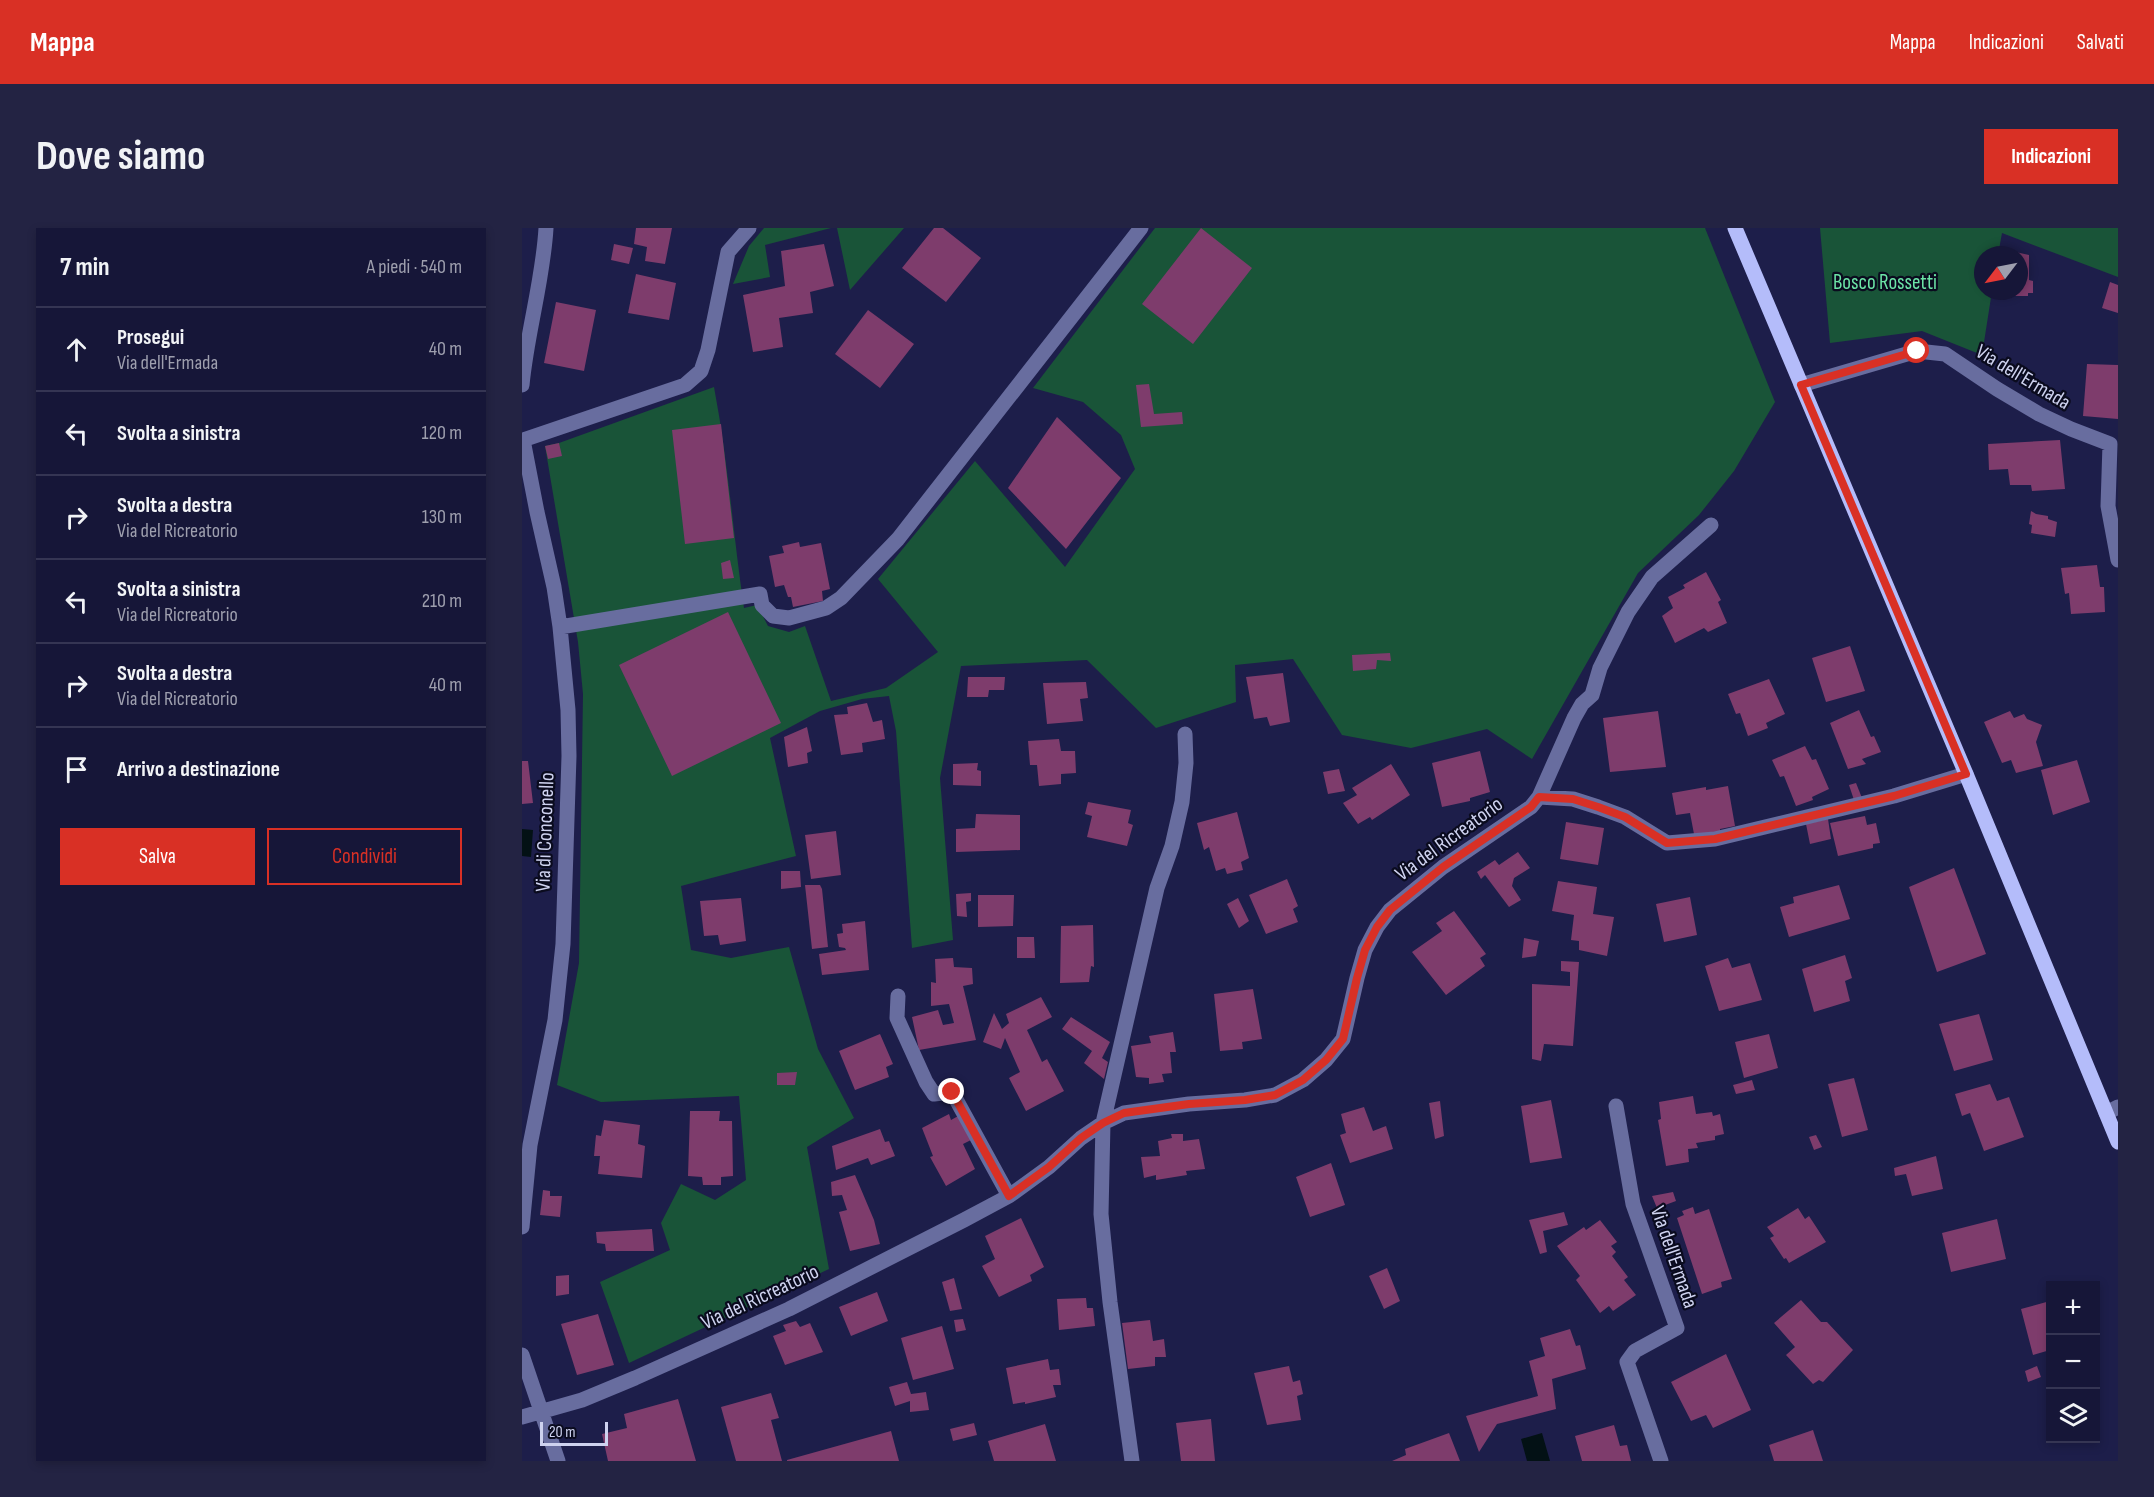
<!DOCTYPE html>
<html lang="it">
<head>
<meta charset="utf-8">
<style>
  :root { --surface:#161638; --page:#232343; --text:#f1f3f6; --muted:#9e9fae; --line:#353553; --accent:#d93025 }
  body { margin:0; font-family:"Sofia Sans Condensed",sans-serif; background:var(--page); color:var(--text) }
  .controls { position:absolute; right:18px; bottom:18px; display:grid; overflow:hidden; border-radius:0px; box-shadow:0 3px 9px #0003 }
  .controls button { width:54px; height:54px; display:grid; place-items:center; padding:0; border:0; border-bottom:2px solid var(--line); background:var(--surface); color:var(--text); font:30px sans-serif }
  .compass { position:absolute; left:1452px; top:18px; width:54px; height:54px; border-radius:50%; background:var(--surface); box-shadow:0 3px 9px #0003; rotate:238deg }
  .scale { position:absolute; left:18px; bottom:15px; width:68px; box-sizing:border-box; padding-left:6px; border:3px solid #ced2ef; border-top:0; font-size:16px; line-height:21px; white-space:nowrap; color:#ced2ef; -webkit-text-stroke:4px #0a0b1e; paint-order:stroke }
  .stop { position:absolute; width:18px; height:18px; margin:-14px; border:4px solid #d93025; border-radius:50%; background:#fff }
  .stop.end { background:#d93025; border-color:#fff; box-shadow:0 2px 6px #0008 }
  .list { margin:0; padding:0; list-style:none }
  h2 { display:flex; justify-content:space-between; align-items:center; height:78px; margin:0; padding:0 24px; font-size:26px }
  h2 small { font-size:20px; font-weight:400; color:var(--muted) }
  .list li { display:grid; grid-template-columns:39px 1fr auto; gap:18px; align-items:center; box-sizing:border-box; height:84px; padding:0 24px; border-top:2px solid var(--line) }
  .list b { display:block; font-size:22px; white-space:nowrap }
  .list p { margin:0; font-size:20px; white-space:nowrap; color:var(--muted) }
  .list em { font-size:20px; font-style:normal; color:var(--muted) }
  .actions { display:flex; gap:12px; padding:18px 24px }
  .actions a { flex:1; padding:14px 0; border:2px solid var(--accent); border-radius:0px; text-align:center; font-size:21px; color:var(--accent) }
  .actions .main { background:var(--accent); color:#fff }
  .icon { flex:none; width:33px; height:33px; fill:none; stroke:currentColor; stroke-width:2; stroke-linecap:round; stroke-linejoin:round }
  .map { position:relative; flex:none; width:1596px; height:1233px; overflow:hidden; border-radius:0px }
  header { display:flex; align-items:center; gap:36px; box-sizing:border-box; height:84px; padding:0 30px; background:var(--accent); color:#fff }
  header strong { font-size:28px }
  nav { display:flex; gap:33px; margin-inline-start:auto; font-size:21px }
  .intro { display:flex; align-items:center; justify-content:space-between; box-sizing:border-box; height:144px; padding:0 36px }
  h1 { margin:0; font-size:42px }
  .button { padding:15px 27px; border-radius:0px; background:var(--accent); color:#fff; font-size:21px; font-weight:700 }
  main { display:flex; gap:36px; padding:0 36px }
  aside { flex:1; background:var(--surface); border-radius:0px; box-shadow:0 3px 9px #0003 }
  .map>svg:first-child { display:block }
  .green { fill:#195438 }
  .water { fill:#031115 }
  .building { fill:#7e3c6c }
  .lines { fill:none; stroke-linecap:round; stroke-linejoin:round }
  .minor { stroke:#686d9f; stroke-width:15 }
  .major { stroke:#b4bcfa; stroke-width:15 }
  .route { stroke:#d93025; stroke-width:8 }
  .labels { text-anchor:middle; dominant-baseline:central; stroke-width:4.5; stroke-linejoin:round; paint-order:stroke }
  .park-label { font-size:21px; fill:#6ce5a7; stroke:#0a0b1e }
  .street-label { font-size:21px; fill:#ced2ef; stroke:#0a0b1e }
</style>
</head>
<body>
<header>
<strong>Mappa</strong>
<nav><a>Mappa</a><a>Indicazioni</a><a>Salvati</a></nav>
</header>
<div class="intro"><h1>Dove siamo</h1><a class="button">Indicazioni</a></div>
<main>
<aside>
<h2>7 min<small>A piedi · 540 m</small></h2>
<ul class="list">
<li><svg class="icon" aria-label="ahead" viewBox="0 0 24 24"><path d="M12 20V5M6 11l6-6 6 6"/></svg><div><b>Prosegui</b><p>Via dell'Ermada</p></div><em>40 m</em></li>
<li><svg class="icon" aria-label="left" viewBox="0 0 24 24"><path d="M17 20v-9H6M10 6l-5 5 5 5"/></svg><div><b>Svolta a sinistra</b></div><em>120 m</em></li>
<li><svg class="icon" aria-label="right" viewBox="0 0 24 24"><path d="M7 20v-9h11M14 6l5 5-5 5"/></svg><div><b>Svolta a destra</b><p>Via del Ricreatorio</p></div><em>130 m</em></li>
<li><svg class="icon" aria-label="left" viewBox="0 0 24 24"><path d="M17 20v-9H6M10 6l-5 5 5 5"/></svg><div><b>Svolta a sinistra</b><p>Via del Ricreatorio</p></div><em>210 m</em></li>
<li><svg class="icon" aria-label="right" viewBox="0 0 24 24"><path d="M7 20v-9h11M14 6l5 5-5 5"/></svg><div><b>Svolta a destra</b><p>Via del Ricreatorio</p></div><em>40 m</em></li>
<li><svg class="icon" aria-label="arrive" viewBox="0 0 24 24"><path d="M6 21V4h12l-3 4 3 4H6"/></svg><div><b>Arrivo a destinazione</b></div></li>
</ul>
<div class="actions"><a class="main">Salva</a><a>Condividi</a></div>
</aside>
<div class="map">
<svg width="1596" height="1233" viewBox="0 0 1596 1233">
  <rect width="100%" height="100%" fill="#1d1e4a"/>
  <path class="green" d="M242,0h67l-66,17 5,32 -37,7 16,-38z
    M315,0h67l-54,62z
    M633,0h550l70,174 -41,69 -35,44 -61,58 -106,186 -45,-30 -76,19 -69,-13 -49,-76 -58,6 1,37 -80,26 -69,-68 -126,6 -21,112 13,162 -41,8 -16,-217 -7,-35 -27,3 -42,12 -50,27 26,118 -115,30 10,64 40,8 58,-11 29,102 36,69 -47,29 22,122 -200,94 -29,-81 70,-32 -9,-27 20,-39 34,16 31,-20 -7,-84 -138,6 -44,-17 22,-122 4,-269 -5,-52 -33,-196 14,-3 155,-56c14,73 19,147 30,221l13,-3 11,21 21,6 16,-6 26,75 55,-13 52,-36 -60,-73 97,-118 90,106 70,-98 -14,-34 -38,-33 -50,-14z
    M1298,0h298v49l-116,-44 -4,22h-15v36h9l-10,64 -60,-24 -92,12z"/>
  <path class="water" d="M0,601l11,1 -2,27 -9,-1z
    M1020,1205l8,28h-23l-6,-22z"/>
  <path class="building" d="M114,0h36l-7,36 -20,-3 2,-14 -13,-3z
    M412,0h9l38,30 -35,44 -44,-34z
    M679,0l51,40 -59,76 -51,-40z
    M92,16l19,4 -4,16 -18,-4z
    M302,16l10,42 -24,6 3,21 -34,5 4,29 -30,5 -10,-57 42,-9 -4,-35z
    M1489,23l18,4v25l4,1v12h-5v3h-19v-5h10v-36h-8z
    M114,46l40,9 -7,37 -41,-7z
    M1588,54l8,3v28l-16,-5z
    M34,74l40,8 -12,61 -40,-8z
    M346,82l46,34 -34,44 -45,-34z
    M1565,136l31,1v54l-35,-3z
    M627,156l5,30 28,-2 1,12 -42,3 -5,-42z
    M535,189l64,61 -55,71 -58,-61z
    M199,196l13,114 -49,6 -13,-114z
    M1538,212l5,49 -33,2 -1,-6h-21l-2,-16 -19,1 -1,-26z
    M37,215l3,13 -14,3 -3,-13z
    M1509,283l5,3 12,2v3l9,3 -2,15 -24,-4 1,-8 -3,-1z
    M277,314l1,5 21,-4 9,46 -8,2 1,10 -30,6 -2,-10h-3l-4,-12 -9,2 -6,-31 15,-3 -2,-7z
    M208,332l4,18 -11,1 -2,-16z
    M1575,337l3,22h4l1,25 -34,2 -2,-21 -4,1 -4,-26z
    M1184,344l15,28 -3,2 9,21 -19,9 -4,-4 -29,15 -13,-27 11,-8 -5,-11 17,-9 -2,-3z
    M206,384l53,111 -109,53 -53,-111z
    M1328,418l15,45 -39,11 -14,-44z
    M868,425l1,8 -14,-1 -1,9 -23,2 -1,-16z
    M761,445l7,49 -20,4 -3,-9 -13,2 -8,-42z
    M446,449h37l-1,13h-15l-1,7h-21z
    M1247,451l16,35 -19,9 2,5 -20,8 -8,-23 -4,1 -8,-20z
    M564,454l2,16 -8,1 3,22 -36,3 -4,-41z
    M345,475l6,19 9,-2 3,19 -23,4 1,9 -22,3 -7,-40 14,-1 -1,-7z
    M1337,482l12,27 3,-1 7,16 -19,7 4,5 -18,5 -18,-46z
    M1136,483l8,56 -56,5 -7,-54z
    M1488,483l4,7 10,-4 3,5 15,6 -6,17 7,24 -27,7 -5,-13 -9,3 -18,-41z
    M285,499l5,24 -5,2 1,10 -20,4 -4,-30z
    M537,511l2,12h14l1,22 -15,1v10l-22,2 -2,-21h-7l-2,-24z
    M1283,518l7,14 4,-1 13,30 -17,8 1,3 -17,6 -12,-30 -4,1 -8,-17z
    M958,523l10,41 -20,6v3l-28,6 -10,-44z
    M1555,532l13,42 -37,13 -12,-45z
    M0,533h6l5,42 -11,1z
    M456,535l-1,7 4,1v15l-28,-1v-21z
    M869,536l19,31 -38,25 -2,-3 -12,7 -15,-21 14,-8 -5,-7z
    M817,541l6,22 -17,3 -5,-22z
    M1334,555l6,15 -8,2 -5,-15z
    M1206,558l7,40 -15,3v3l-26,2 -4,-21 -14,2 -4,-22 34,-6v3z
    M566,574l43,8 -3,13 5,2 -6,21 -40,-9 5,-21 -7,-2z
    M715,584l12,46 -8,4 2,8 -16,4 -2,-6 -9,3 -7,-24 -5,3 -7,-27z
    M454,586l44,1v35l-64,2v-23l19,-1z
    M1343,588l2,9 9,-2 4,20 -7,1v4l-35,8 -8,-33z
    M1306,591l3,20 -21,5 -4,-20z
    M1044,594l38,6 -6,37 -38,-6z
    M314,603l5,44 -30,4 -6,-44z
    M996,624l12,16 -16,10 -2,8 9,14 -12,7 -24,-32 -4,4 -4,-7 18,-12 4,5z
    M1432,640l32,86 -49,18 -28,-85z
    M259,643h19l1,16 -20,2z
    M765,651l11,27 -5,3 5,13 -32,12 -17,-39z
    M1036,653l39,6 -4,27 21,3 -7,39 -28,-6v-9l-8,-1 3,-25 -22,-4z
    M283,657h15l2,4 6,58 -16,2z
    M1317,657l11,34 -61,18 -9,-30 14,-4 -1,-6z
    M449,665v8l-5,1 1,15 -10,-1 -1,-22z
    M456,667h36l-1,31 -35,1z
    M1168,669l7,38 -33,7 -8,-38z
    M219,670l5,43 -26,4 -2,-10 -14,1 -4,-35z
    M716,670l11,23 -10,7 -12,-24z
    M932,683l32,43 -6,4 5,8 -39,29 -34,-43 30,-21 -6,-8z
    M343,693l4,49 -47,5 -3,-21 27,-4 -1,-2 -6,-1 -2,-13 6,-1 -1,-9z
    M571,697l1,42 -3,-1 -2,16 -29,1 1,-57z
    M495,709h17l1,21h-18z
    M1002,710l15,3 -3,15 -14,2z
    M1323,727l7,23 -7,3 5,20 -36,11 -12,-43z
    M431,730l1,9 18,1 1,16 -10,2 13,54 -57,10 -7,-33 26,-7 5,15 11,-2 -5,-19 -18,2v-24l5,1 -1,-24z
    M1206,730l4,10 18,-5 12,37 -43,11 -14,-45z
    M1039,733l18,1 -6,84 -29,-2 -3,17 -9,-2v-75l38,2v-14l-9,-1z
    M731,761l9,50 -20,3 1,7 -23,2 -6,-57z
    M519,769l11,20 -25,13 15,32 5,-3 17,32 -38,20 -17,-33 11,-6 -15,-34 -4,11 -18,-7 11,-29 8,16 7,-6 -3,-9z
    M1457,786l14,46 -39,11 -15,-47z
    M549,789l39,25 -8,16 6,4 -4,17 -20,-16 8,-12 -30,-22z
    M651,804l3,20h-6l2,21 -10,1 2,8 -15,2v-6l-13,-1 -5,-31 20,-3 -2,-7z
    M358,806l13,30 -7,3 3,10 -34,13 -16,-39z
    M1247,806l9,34 -34,10 -9,-36z
    M275,844l-2,13h-18v-12z
    M1332,850l14,52 -26,7 -14,-53z
    M1230,852l3,10 -19,4 -3,-9z
    M1468,856l7,17 12,-4 15,40 -40,14 -14,-38 -8,3 -7,-22z
    M1171,868l3,18 16,-2 1,4 7,-2 4,20 -9,2v4l-19,3 2,5 -10,1 1,13 -23,4 -8,-46 3,-1 -2,-17z
    M1029,872l11,58 -32,5 -9,-57z
    M918,873l4,35 -9,3 -6,-36z
    M842,879l9,24 13,-5 7,23 -43,14 -10,-28 6,-2 -5,-19z
    M168,883h30l-1,10h13l1,55 -12,1v8h-18l-1,-8 -14,-1z
    M427,886l2,6 9,-5 13,24 -10,5 12,25 -29,17 -16,-29 3,-1 -11,-28z
    M82,892l36,5 -2,19 7,2 -3,32 -44,-4 2,-18h-6l2,-21 5,1z
    M358,901l5,13 4,-1 6,15 -24,9 -3,-7 -32,12 -4,-24z
    M649,906h12v7l16,-2 6,30 -19,2 1,4 -31,5v-5l-12,3 -3,-21 19,-1 -2,-15 14,-3z
    M1294,907l6,12 -8,3 -5,-13z
    M1414,928l7,33 -31,7 -6,-22 -11,2 -1,-8z
    M809,935l14,42 -35,12 -14,-40z
    M333,947l19,45 6,24 -30,7 -11,-39 8,-2 -5,-15 -10,1 -1,-14z
    M21,962l7,1v5h12l-2,21 -20,-2z
    M1151,964l3,9 -19,7 -5,-12z
    M1171,979l2,7 14,-5 23,70 -11,3 1,5 -20,7 -25,-76 7,-3 -2,-4z
    M1276,980l7,11 4,-3 17,26 -37,21 -3,-5 -2,1 -14,-21 4,-2 -7,-9z
    M1042,984l4,13 -25,6 4,21 -7,2 -11,-34z
    M499,990l23,49 -14,8 2,6 -33,16 -17,-31 13,-7 -10,-23z
    M1475,991l9,40 -55,13 -9,-39z
    M1078,992l17,22 -6,4 5,6 -4,4 16,21 -4,3 12,15 -23,16 -4,-5 -9,7 -24,-33 4,-4 -23,-30 27,-19 2,3z
    M130,1001l2,22h-48l-1,-7 -8,-1 -1,-11z
    M865,1040l13,33 -16,8 -15,-33z
    M47,1047v19l-13,2v-20z
    M432,1050l8,31 -12,2 -8,-29z
    M355,1064l11,29 -37,15 -12,-29z
    M564,1070l1,10h6l2,18 -36,4 -2,-31z
    M1279,1072l20,22h6l26,28 -30,32 -4,-2 -6,4 -27,-29 9,-8 -21,-24z
    M1528,1073v49l-17,5 -12,-46z
    M76,1086l16,51 -37,10 -16,-51z
    M441,1091l3,11 -10,2 -2,-12z
    M628,1092l3,21 11,-2 2,18h-11v9l-27,3 -6,-46z
    M274,1093l4,6 10,-4 13,29 -38,13 -12,-29 13,-5 -3,-6z
    M420,1098l12,43 -41,11 -12,-42z
    M1048,1101l6,17 4,-1 6,24 -34,10 4,30 -59,15 -18,28 -13,-36 72,-20 -9,-35 16,-5 -5,-18z
    M1204,1126l25,56 -38,18 -7,-13 -15,6 -20,-39z
    M526,1131l2,11 9,-1 2,16h-8l3,12 -31,7v-2l-12,2 -7,-36z
    M767,1138l4,16 7,-2 3,14 -6,2 4,24 -34,5 -13,-52z
    M1515,1138l4,11 -13,5 -3,-11z
    M385,1154l4,12 15,-2 3,18 -19,2v-11l-15,5 -6,-19z
    M249,1165l8,25 -8,2 11,41h-46l-15,-54z
    M156,1171l18,62h-88l-6,-27 25,-6 -3,-14z
    M689,1191l4,42h-34l-5,-38z
    M452,1195l3,12 -24,6 -3,-12z
    M523,1196l11,37h-62l-6,-20z
    M1092,1197l6,21 7,-1 4,16h-49l-7,-25z
    M1291,1202l10,31h-49l-5,-16z
    M369,1203l8,30h-112v-1z
    M927,1205l11,28h-68l14,-6 -1,-6z"/>
  <g class="lines">
    <path class="minor" d="M0,157c5,-53 21,-104 24,-157
      M1279,157l116,-34 28,3 52,35 42,25 32,15 39,15 -2,62 10,54
      M38,399l200,-33 2,11 11,11 16,2 37,-10 15,-10 57,-59 243,-311
      M1017,569l34,2 25,8 27,10 42,26 48,-4 179,-43 72,-22
      M376,768l-1,22 29,64 8,12 18,-2 57,104
      M1094,878l17,98 44,124 -42,23 -8,11 34,99
      M1584,885l12,-6
      M0,999l8,-82 25,-125 8,-76 6,-188 -1,-46 -8,-83 -6,-40 -17,-75 -14,-72 162,-55 16,-14 7,-21 20,-98 21,-24
      M0,1127l36,106
      M0,1189l60,-17 53,-22 154,-69 175,-89 45,-24 40,-29 32,-29 22,-15 21,-10 65,-9 56,-4 30,-5 28,-15 23,-20 17,-21 14,-61 8,-28 12,-23 13,-17 53,-43 88,-60 8,-10 35,-79 8,-14 10,-9 8,-27 28,-56 24,-35 59,-52
      M610,1233l-22,-159 -9,-88 2,-91 54,-235 15,-42 10,-44 4,-39 -1,-29"/>
    <path class="major" d="M1213,0l231,546 152,368"/>
  </g>
  <g class="lines">
    <path class="route" d="M430,864l57,104 40,-29 32,-29 22,-15 21,-10 65,-9 56,-4 30,-5 28,-15 23,-20 17,-21 14,-61 8,-28 12,-23 13,-17 53,-43 88,-60 8,-10 34,2 25,8 27,10 42,26 48,-4 179,-43 72,-22 -165,-389 116,-34"/>
  </g>
  <g class="labels">
    <g class="park-label">
      <text x="1363" y="54">Bosco Rossetti</text>
    </g>
    <g class="street-label">
      <text transform="translate(1501 149) rotate(31)">Via dell'Ermada</text>
      <text transform="translate(23 604) rotate(-88)">Via di Conconello</text>
      <text transform="translate(927 611) rotate(-36)">Via del Ricreatorio</text>
      <text transform="translate(1152 1029) rotate(71)">Via dell'Ermada</text>
      <text transform="translate(238 1069) rotate(-25)">Via del Ricreatorio</text>
    </g>
  </g>
</svg>
<div class="controls">
<button>+</button>
<button>−</button>
<button><svg class="icon" aria-label="layers" viewBox="0 0 24 24"><path d="M12 4l9 5-9 5-9-5zM3 14l9 5 9-5"/></svg></button>
</div>
<svg class="compass" viewBox="-18 -18 36 36"><path d="M0-13l5 13h-10z" fill="#e53935"/><path d="M0 13l5-13h-10z" fill="#9e9fae"/></svg>
<div class="scale">20 m</div>
<div class="stop" style="left:1395px;top:123px"></div>
<div class="stop end" style="left:430px;top:864px"></div>
</div>
</main>
</body>
</html>
